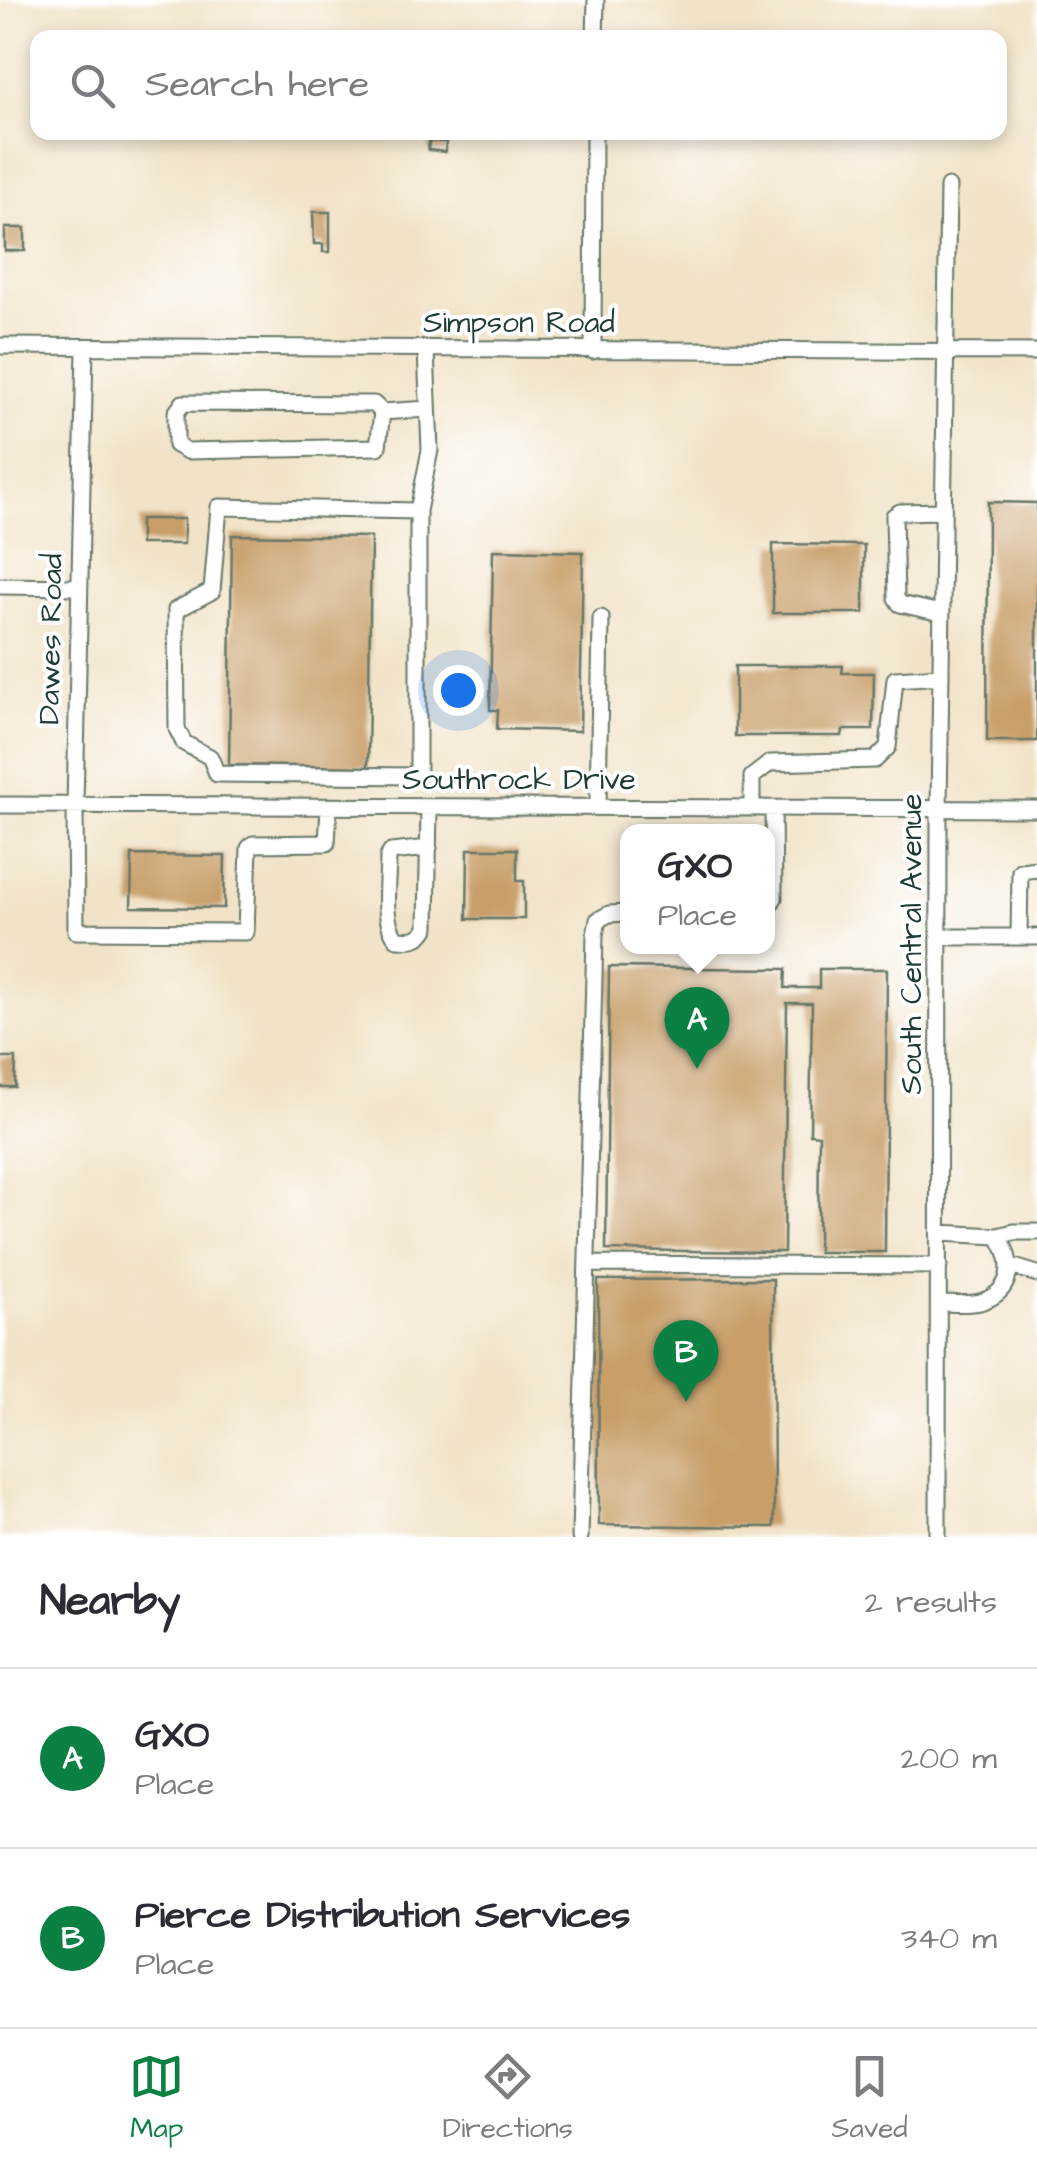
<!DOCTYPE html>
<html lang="en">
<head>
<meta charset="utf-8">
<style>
  :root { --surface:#fff; --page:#f7f7f7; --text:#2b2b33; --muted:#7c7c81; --line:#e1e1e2; --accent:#0b8043 }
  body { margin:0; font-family:"Architects Daughter",sans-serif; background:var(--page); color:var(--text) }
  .you { position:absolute; left:458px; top:690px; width:35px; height:35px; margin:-25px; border:8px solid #fff; border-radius:50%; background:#1a73e8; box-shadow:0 0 0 15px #1a73e833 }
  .badge { display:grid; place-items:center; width:65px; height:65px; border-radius:50%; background:var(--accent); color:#fff; font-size:32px; font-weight:700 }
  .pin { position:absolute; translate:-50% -82px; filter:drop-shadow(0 2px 5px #0008) }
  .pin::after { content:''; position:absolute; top:52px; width:35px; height:30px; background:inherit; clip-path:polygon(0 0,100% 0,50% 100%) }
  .popup { position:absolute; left:620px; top:824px; width:155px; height:130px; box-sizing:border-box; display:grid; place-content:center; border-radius:20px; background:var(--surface); filter:drop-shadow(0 2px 8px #0005); font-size:32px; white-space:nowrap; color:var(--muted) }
  .popup b { font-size:38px; color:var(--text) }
  .popup::after { content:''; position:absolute; left:50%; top:100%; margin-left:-20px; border:20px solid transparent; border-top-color:var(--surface) }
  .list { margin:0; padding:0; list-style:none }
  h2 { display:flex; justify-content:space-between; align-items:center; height:130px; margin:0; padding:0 40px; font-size:42px }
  h2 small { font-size:32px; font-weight:400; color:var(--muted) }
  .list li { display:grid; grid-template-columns:65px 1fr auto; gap:30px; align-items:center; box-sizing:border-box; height:180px; padding:0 40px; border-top:2px solid var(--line) }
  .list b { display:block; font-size:38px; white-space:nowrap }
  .list p { margin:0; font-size:32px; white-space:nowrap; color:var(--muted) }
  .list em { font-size:32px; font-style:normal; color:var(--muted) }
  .icon { flex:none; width:55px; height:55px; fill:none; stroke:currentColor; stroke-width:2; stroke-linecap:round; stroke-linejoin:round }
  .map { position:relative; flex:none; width:1037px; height:1537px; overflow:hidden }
  .search { position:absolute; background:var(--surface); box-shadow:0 5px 15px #0003; left:30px; right:30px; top:30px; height:110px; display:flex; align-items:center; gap:25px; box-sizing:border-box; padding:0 35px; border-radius:20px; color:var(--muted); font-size:38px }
  .sheet { height:490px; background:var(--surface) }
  nav { display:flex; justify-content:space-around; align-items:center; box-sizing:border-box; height:140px; border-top:2px solid var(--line); background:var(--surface); font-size:28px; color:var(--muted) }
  nav a { display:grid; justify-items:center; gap:5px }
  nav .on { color:var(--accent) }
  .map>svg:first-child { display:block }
  .building { fill:#c89f69 }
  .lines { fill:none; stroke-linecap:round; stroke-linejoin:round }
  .minor-casing { stroke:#687768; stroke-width:19 }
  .minor { stroke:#fff; stroke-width:15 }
  .labels { text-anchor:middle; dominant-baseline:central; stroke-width:8; stroke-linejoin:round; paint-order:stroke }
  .street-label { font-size:30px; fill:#1f3d34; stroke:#fff }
</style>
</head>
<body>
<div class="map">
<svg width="1037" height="1537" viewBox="0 0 1037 1537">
  <rect width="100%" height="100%" fill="#fff"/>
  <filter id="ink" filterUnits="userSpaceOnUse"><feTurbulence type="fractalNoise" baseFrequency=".01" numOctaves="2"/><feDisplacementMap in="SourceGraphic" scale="20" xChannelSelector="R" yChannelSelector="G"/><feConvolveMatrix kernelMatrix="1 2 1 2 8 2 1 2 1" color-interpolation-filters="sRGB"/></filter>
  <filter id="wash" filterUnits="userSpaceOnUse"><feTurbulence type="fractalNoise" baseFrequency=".0048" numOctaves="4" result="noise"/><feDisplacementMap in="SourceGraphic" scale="40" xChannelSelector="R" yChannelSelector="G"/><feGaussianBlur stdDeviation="2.25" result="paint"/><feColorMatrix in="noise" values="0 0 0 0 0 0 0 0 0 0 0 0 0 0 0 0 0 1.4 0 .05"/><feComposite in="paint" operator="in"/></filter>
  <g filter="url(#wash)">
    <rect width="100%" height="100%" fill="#f1e3c8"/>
    <g id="blocks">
      <path class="building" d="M429,141l17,1 -1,10 -17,-2z
        M313,212h17v40h-7v-8h-9z
        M5,228h20v23h-20z
        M988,502l49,1v238h-50z
        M140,519h44v25h-44z
        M232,535l139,2 -3,230 -139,-2z
        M773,544l91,1v68h-91z
        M493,550l90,2 -3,179 -83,-2 1,-19h-8z
        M735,666h108l-1,7h32l-1,57h-30l-1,6h-107z
        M468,849h49v32h7v38h-57z
        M132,855l93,1 -1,52 -93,-1z
        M609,967l177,2 -1,19h34v-19h68l-2,283h-67l1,-117 -9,-1 2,-131h-25l-3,249 -178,-2z
        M0,1058h16l-1,29h-15z
        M773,1279l1,248 -175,-2 -1,-245z"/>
    </g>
  </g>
  <g filter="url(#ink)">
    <use href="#blocks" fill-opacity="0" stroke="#687768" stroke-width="2.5"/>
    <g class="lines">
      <defs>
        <path id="minor" d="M595,38l1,-38
          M0,346l1037,6
          M85,349l-10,457 1,125 170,1 3,-84 4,-4 74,-1 2,-36
          M593,351l1,-219
          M382,412l-8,-8 -191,-1 -7,10v32l11,6 191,-4 4,-35 46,-3
          M418,511l-199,-4 -7,84 -36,19 1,119 7,14 26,14 7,17 201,2v-265l12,-61 -4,-100
          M0,586l80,1
          M941,613l-41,-9 -4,-6 -2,-82 6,-4 43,-1
          M0,805l1037,4
          M598,807l3,-189
          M752,808v-31l18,-14 105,-3 13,-13 7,-68 46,-3
          M429,848l-38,4 -3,5c0,24 -7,64 9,82 14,1 23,2 30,-12l2,-120
          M767,910l7,-12 -1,-90
          M939,937h98
          M1019,937l1,-66 17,-2
          M939,1233l59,3c17,25 16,56 -18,66 -12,3 -29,1 -41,1
          M998,1236l16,-4h23
          M588,1264l351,2
          M1011,1266l26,8
          M580,1537l15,-602 3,-15 11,-6 18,-1
          M938,1537l1,-729 9,-621"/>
      </defs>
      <use href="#minor" class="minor-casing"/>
      <use href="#minor" class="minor"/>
    </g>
  </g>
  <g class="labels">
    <g class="street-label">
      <text x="519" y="323">Simpson Road</text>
      <text transform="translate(51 639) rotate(-89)">Dawes Road</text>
      <text x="519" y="780">Southrock Drive</text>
      <text transform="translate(912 944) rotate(-90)">South Central Avenue</text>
    </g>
  </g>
</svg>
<div class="you"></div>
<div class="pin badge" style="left:697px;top:1069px">A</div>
<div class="popup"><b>GXO</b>Place</div>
<div class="pin badge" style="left:686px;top:1402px">B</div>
<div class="search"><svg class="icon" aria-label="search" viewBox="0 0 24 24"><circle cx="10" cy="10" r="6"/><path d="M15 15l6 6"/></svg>Search here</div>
</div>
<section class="sheet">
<h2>Nearby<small>2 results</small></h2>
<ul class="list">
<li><span class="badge">A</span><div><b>GXO</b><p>Place</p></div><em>200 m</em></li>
<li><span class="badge">B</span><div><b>Pierce Distribution Services</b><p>Place</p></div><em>340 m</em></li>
</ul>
</section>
<nav>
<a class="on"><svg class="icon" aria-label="map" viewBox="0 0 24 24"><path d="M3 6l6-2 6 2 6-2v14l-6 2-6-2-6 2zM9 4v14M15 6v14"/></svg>Map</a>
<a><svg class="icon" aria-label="directions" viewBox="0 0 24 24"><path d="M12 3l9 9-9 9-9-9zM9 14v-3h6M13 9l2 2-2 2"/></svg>Directions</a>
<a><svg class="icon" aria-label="saved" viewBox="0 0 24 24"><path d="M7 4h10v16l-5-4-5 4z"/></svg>Saved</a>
</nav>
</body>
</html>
